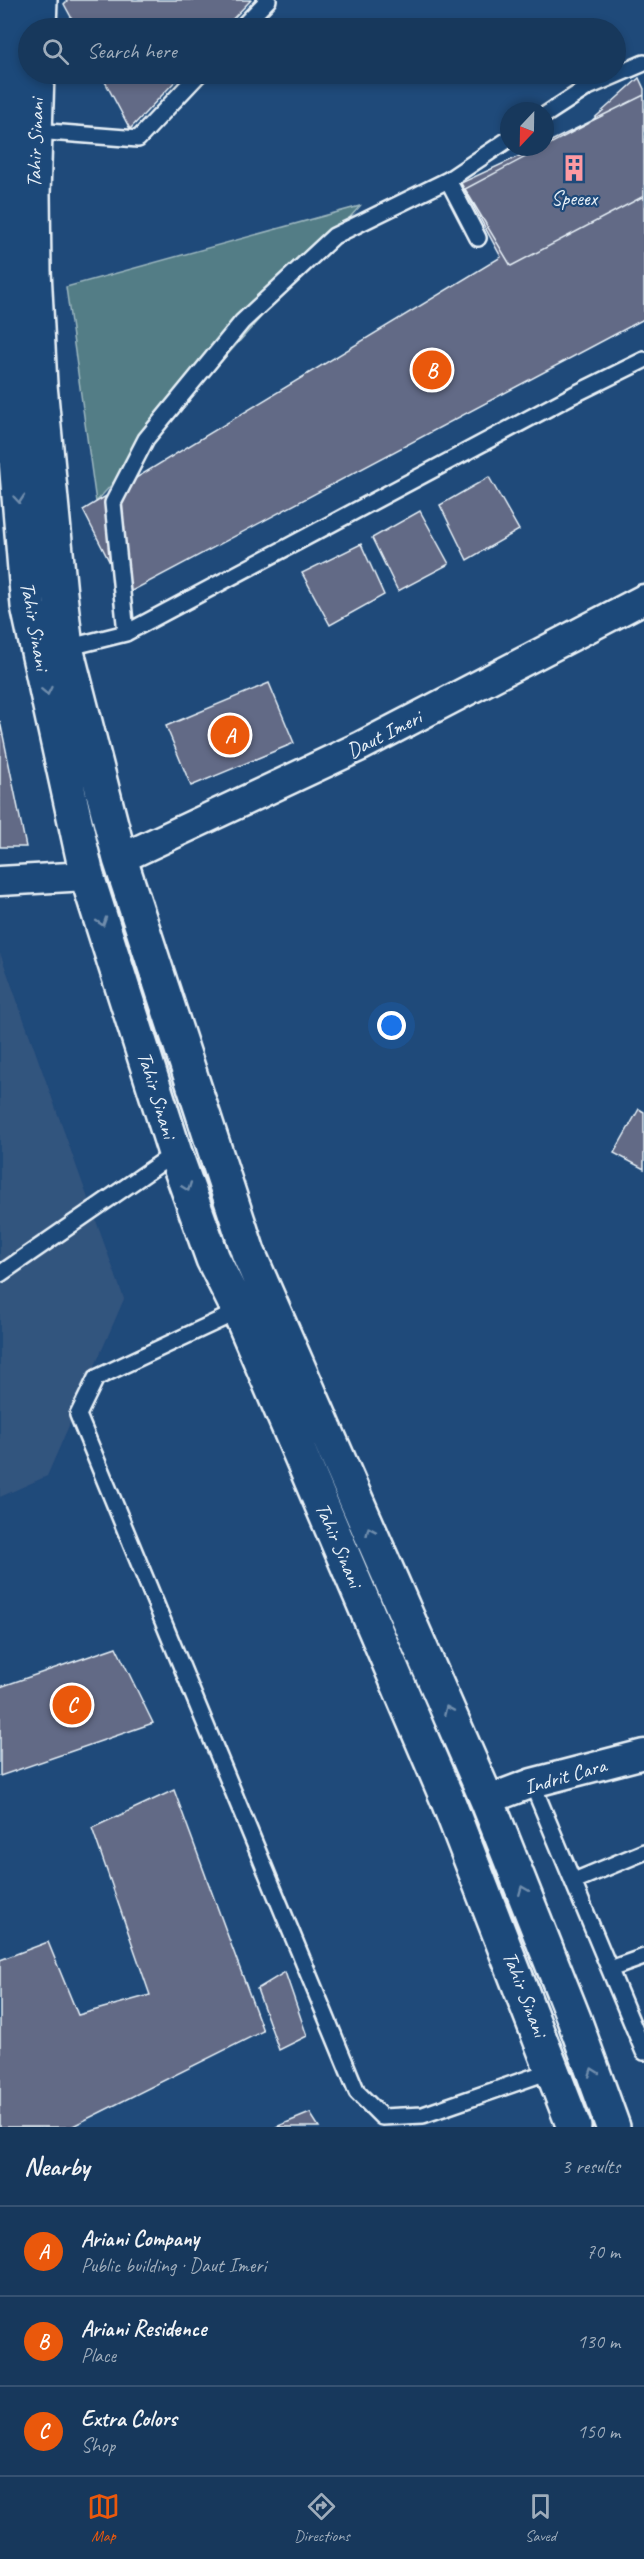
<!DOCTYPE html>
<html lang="en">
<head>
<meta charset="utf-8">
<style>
  :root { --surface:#17385c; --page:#244365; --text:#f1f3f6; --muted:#9eacbb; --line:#365272; --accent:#ea580c }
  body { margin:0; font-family:Caveat,sans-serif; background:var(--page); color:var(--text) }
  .compass { position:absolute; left:500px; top:102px; width:54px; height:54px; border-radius:50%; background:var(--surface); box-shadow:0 3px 9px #0003; rotate:202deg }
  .you { position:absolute; left:392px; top:1026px; width:21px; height:21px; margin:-15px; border:4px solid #fff; border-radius:50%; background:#1a73e8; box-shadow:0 0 0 9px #1a73e833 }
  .badge { display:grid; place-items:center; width:39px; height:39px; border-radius:50%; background:var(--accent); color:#fff; font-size:20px; font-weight:700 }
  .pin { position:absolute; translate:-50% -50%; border:3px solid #fff; box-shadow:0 2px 6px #0006 }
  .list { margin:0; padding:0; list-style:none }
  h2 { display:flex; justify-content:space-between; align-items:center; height:78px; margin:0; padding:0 24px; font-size:26px }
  h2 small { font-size:20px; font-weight:400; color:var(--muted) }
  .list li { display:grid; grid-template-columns:39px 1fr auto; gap:18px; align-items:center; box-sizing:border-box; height:90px; padding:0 24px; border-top:2px solid var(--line) }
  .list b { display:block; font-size:22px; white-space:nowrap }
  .list p { margin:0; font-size:20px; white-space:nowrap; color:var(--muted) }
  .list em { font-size:20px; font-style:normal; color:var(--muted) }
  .icon { flex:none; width:33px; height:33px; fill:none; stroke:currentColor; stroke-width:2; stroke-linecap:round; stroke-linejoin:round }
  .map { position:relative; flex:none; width:644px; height:2127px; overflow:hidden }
  .search { position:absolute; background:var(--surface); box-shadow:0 3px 9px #0003; left:18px; right:18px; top:18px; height:66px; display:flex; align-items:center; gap:15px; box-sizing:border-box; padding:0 21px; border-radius:33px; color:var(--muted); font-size:22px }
  .sheet { height:348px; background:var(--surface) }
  nav { display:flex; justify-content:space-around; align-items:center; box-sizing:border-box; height:84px; border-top:2px solid var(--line); background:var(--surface); font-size:16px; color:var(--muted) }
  nav a { display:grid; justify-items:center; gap:3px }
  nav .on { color:var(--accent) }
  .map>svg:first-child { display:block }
  .built { fill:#33547e }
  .green { fill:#527d86; stroke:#9db7bf; stroke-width:1.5 }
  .building { fill:#626a86; stroke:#e8f1f8; stroke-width:1.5 }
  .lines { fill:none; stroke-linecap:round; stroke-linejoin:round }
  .service-casing { stroke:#e8f1f8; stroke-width:20 }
  .minor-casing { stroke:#e8f1f8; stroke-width:33 }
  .primary-casing { stroke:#e8f1f8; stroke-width:38 }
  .service { stroke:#1f4a7a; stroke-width:15 }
  .minor { stroke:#1f4a7a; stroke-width:28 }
  .primary { stroke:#1f4a7a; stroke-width:33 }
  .oneway { stroke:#6f8dac }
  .labels { text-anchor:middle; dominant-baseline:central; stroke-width:4.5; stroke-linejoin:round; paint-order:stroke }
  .street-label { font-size:21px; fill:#e8f1f8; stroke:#1f4a7a }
  .poi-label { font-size:21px; fill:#e8f1f8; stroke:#1f4a7a }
</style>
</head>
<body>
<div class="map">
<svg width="644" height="2127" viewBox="0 0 644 2127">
  <rect width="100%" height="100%" fill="#1f4a7a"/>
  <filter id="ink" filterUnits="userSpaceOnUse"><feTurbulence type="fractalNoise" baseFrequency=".0167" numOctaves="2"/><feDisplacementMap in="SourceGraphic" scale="12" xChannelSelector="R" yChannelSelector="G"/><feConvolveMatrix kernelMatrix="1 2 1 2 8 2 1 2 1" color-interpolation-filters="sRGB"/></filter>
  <g filter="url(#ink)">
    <path class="built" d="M0,953l124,346 -77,177 -47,21z"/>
    <path class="green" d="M360,206l-264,296 -30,-215z"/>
    <path class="building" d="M68,0h183l-27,28h-147l-13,-24z
      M101,74h81l-52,55z
      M639,78l5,11v107l-133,70 -46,-77 123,-65z
      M644,95v224l-518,275 -43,-84 418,-253 -40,-74 78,-36h6v-3z
      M489,477l30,53 -52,30 -27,-55z
      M420,511l29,53 -51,27 -26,-53z
      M361,544l23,51 -54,30 -28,-52z
      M269,683l25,60 -103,43 -25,-60z
      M0,721l26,126h-26z
      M639,1109l5,3v57l-30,-16z
      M116,1647l37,76 -153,53v-89z
      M174,1790l89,241 -192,96h-71v-167l48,-18 30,73 72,-20 -58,-167z
      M285,1972l22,64 -28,14 -22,-61z
      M310,2113l9,14h-43z"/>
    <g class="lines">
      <defs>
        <path id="service" d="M241,28l27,-28
          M545,115l43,-28 56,-24
          M36,131l102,8 61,-65
          M448,180l61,-41
          M126,633l-13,-130 33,-64 96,-117 92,-86 114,-56 30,58
          M66,648l60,-15 447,-238 71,-35
          M0,1274l175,-121
          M239,1311l-143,67 -18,37 279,677 25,25 41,-2 130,-45
          M532,1783l112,269
          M574,1881l70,-29
          M610,1969l34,-12"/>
        <path id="minor" d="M120,859l241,-113 283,-147
          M0,881l87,-5
          M487,1800l45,-17 112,-29"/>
        <path id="primary" d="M14,0l-8,165 -1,94 5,128 18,219 59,270 88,277 38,106 26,52 207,485 128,331
          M39,28l1,-28
          M37,74l-4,120 1,77 6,114 20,209 6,54 54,211 128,393 239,548 87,219 39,108"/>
      </defs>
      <use href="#service" class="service-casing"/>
      <use href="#minor" class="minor-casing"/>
      <use href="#primary" class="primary-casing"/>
      <use href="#service" class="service"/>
      <use href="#minor" class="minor"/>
      <use href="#primary" class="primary"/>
    </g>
    <defs><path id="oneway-chevron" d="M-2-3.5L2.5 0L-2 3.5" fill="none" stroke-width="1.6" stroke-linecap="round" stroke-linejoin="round" transform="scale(1.5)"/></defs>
    <g class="oneway">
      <use href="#oneway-chevron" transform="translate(19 499) rotate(85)"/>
      <use href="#oneway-chevron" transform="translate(47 691) rotate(78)"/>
      <use href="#oneway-chevron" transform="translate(102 922) rotate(72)"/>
      <use href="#oneway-chevron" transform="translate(187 1187) rotate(70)"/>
      <use href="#oneway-chevron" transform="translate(370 1531) rotate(-114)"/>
      <use href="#oneway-chevron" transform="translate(448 1710) rotate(-114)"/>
      <use href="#oneway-chevron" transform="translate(523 1890) rotate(-112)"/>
      <use href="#oneway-chevron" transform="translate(593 2072) rotate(-110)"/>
    </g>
  </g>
  <defs>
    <symbol id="building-bare" viewBox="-9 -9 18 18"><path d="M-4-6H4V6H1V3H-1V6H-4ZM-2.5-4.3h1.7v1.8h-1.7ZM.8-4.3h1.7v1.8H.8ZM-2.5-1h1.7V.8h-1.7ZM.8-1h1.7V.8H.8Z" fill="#ff9aa2" stroke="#1f4a7a" stroke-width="2.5" paint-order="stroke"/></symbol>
  </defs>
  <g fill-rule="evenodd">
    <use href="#building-bare" x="555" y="149" width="38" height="38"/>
  </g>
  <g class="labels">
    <g class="street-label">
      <text transform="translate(35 143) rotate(-88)">Tahir Sinani</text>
      <text transform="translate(35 626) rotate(80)">Tahir Sinani</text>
      <text transform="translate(384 734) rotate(-27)">Daut Imeri</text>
      <text transform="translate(157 1095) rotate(73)">Tahir Sinani</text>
      <text transform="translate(339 1545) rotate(67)">Tahir Sinani</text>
      <text transform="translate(565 1776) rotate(-16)">Indrit Cara</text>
      <text transform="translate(525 1994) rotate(69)">Tahir Sinani</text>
    </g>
    <g class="poi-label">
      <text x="574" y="198">Speeex</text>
    </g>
  </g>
</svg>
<svg class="compass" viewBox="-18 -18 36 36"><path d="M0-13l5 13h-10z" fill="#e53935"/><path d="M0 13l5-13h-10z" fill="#9eacbb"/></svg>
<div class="you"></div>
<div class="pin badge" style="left:230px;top:735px">A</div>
<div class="pin badge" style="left:432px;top:370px">B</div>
<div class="pin badge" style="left:72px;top:1705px">C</div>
<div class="search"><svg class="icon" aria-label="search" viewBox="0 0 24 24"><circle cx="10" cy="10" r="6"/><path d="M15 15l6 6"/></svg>Search here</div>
</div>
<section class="sheet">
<h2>Nearby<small>3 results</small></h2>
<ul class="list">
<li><span class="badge">A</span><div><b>Ariani Company</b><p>Public building · Daut Imeri</p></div><em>70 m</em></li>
<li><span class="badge">B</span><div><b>Ariani Residence</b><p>Place</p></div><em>130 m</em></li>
<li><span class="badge">C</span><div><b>Extra Colors</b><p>Shop</p></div><em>150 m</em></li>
</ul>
</section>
<nav>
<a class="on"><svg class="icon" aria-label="map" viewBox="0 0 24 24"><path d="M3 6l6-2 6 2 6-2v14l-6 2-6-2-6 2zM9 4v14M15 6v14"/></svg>Map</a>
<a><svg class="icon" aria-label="directions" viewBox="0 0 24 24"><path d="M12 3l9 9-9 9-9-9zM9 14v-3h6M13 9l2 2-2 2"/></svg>Directions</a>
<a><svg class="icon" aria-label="saved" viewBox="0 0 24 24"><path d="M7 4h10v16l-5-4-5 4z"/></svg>Saved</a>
</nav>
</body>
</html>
